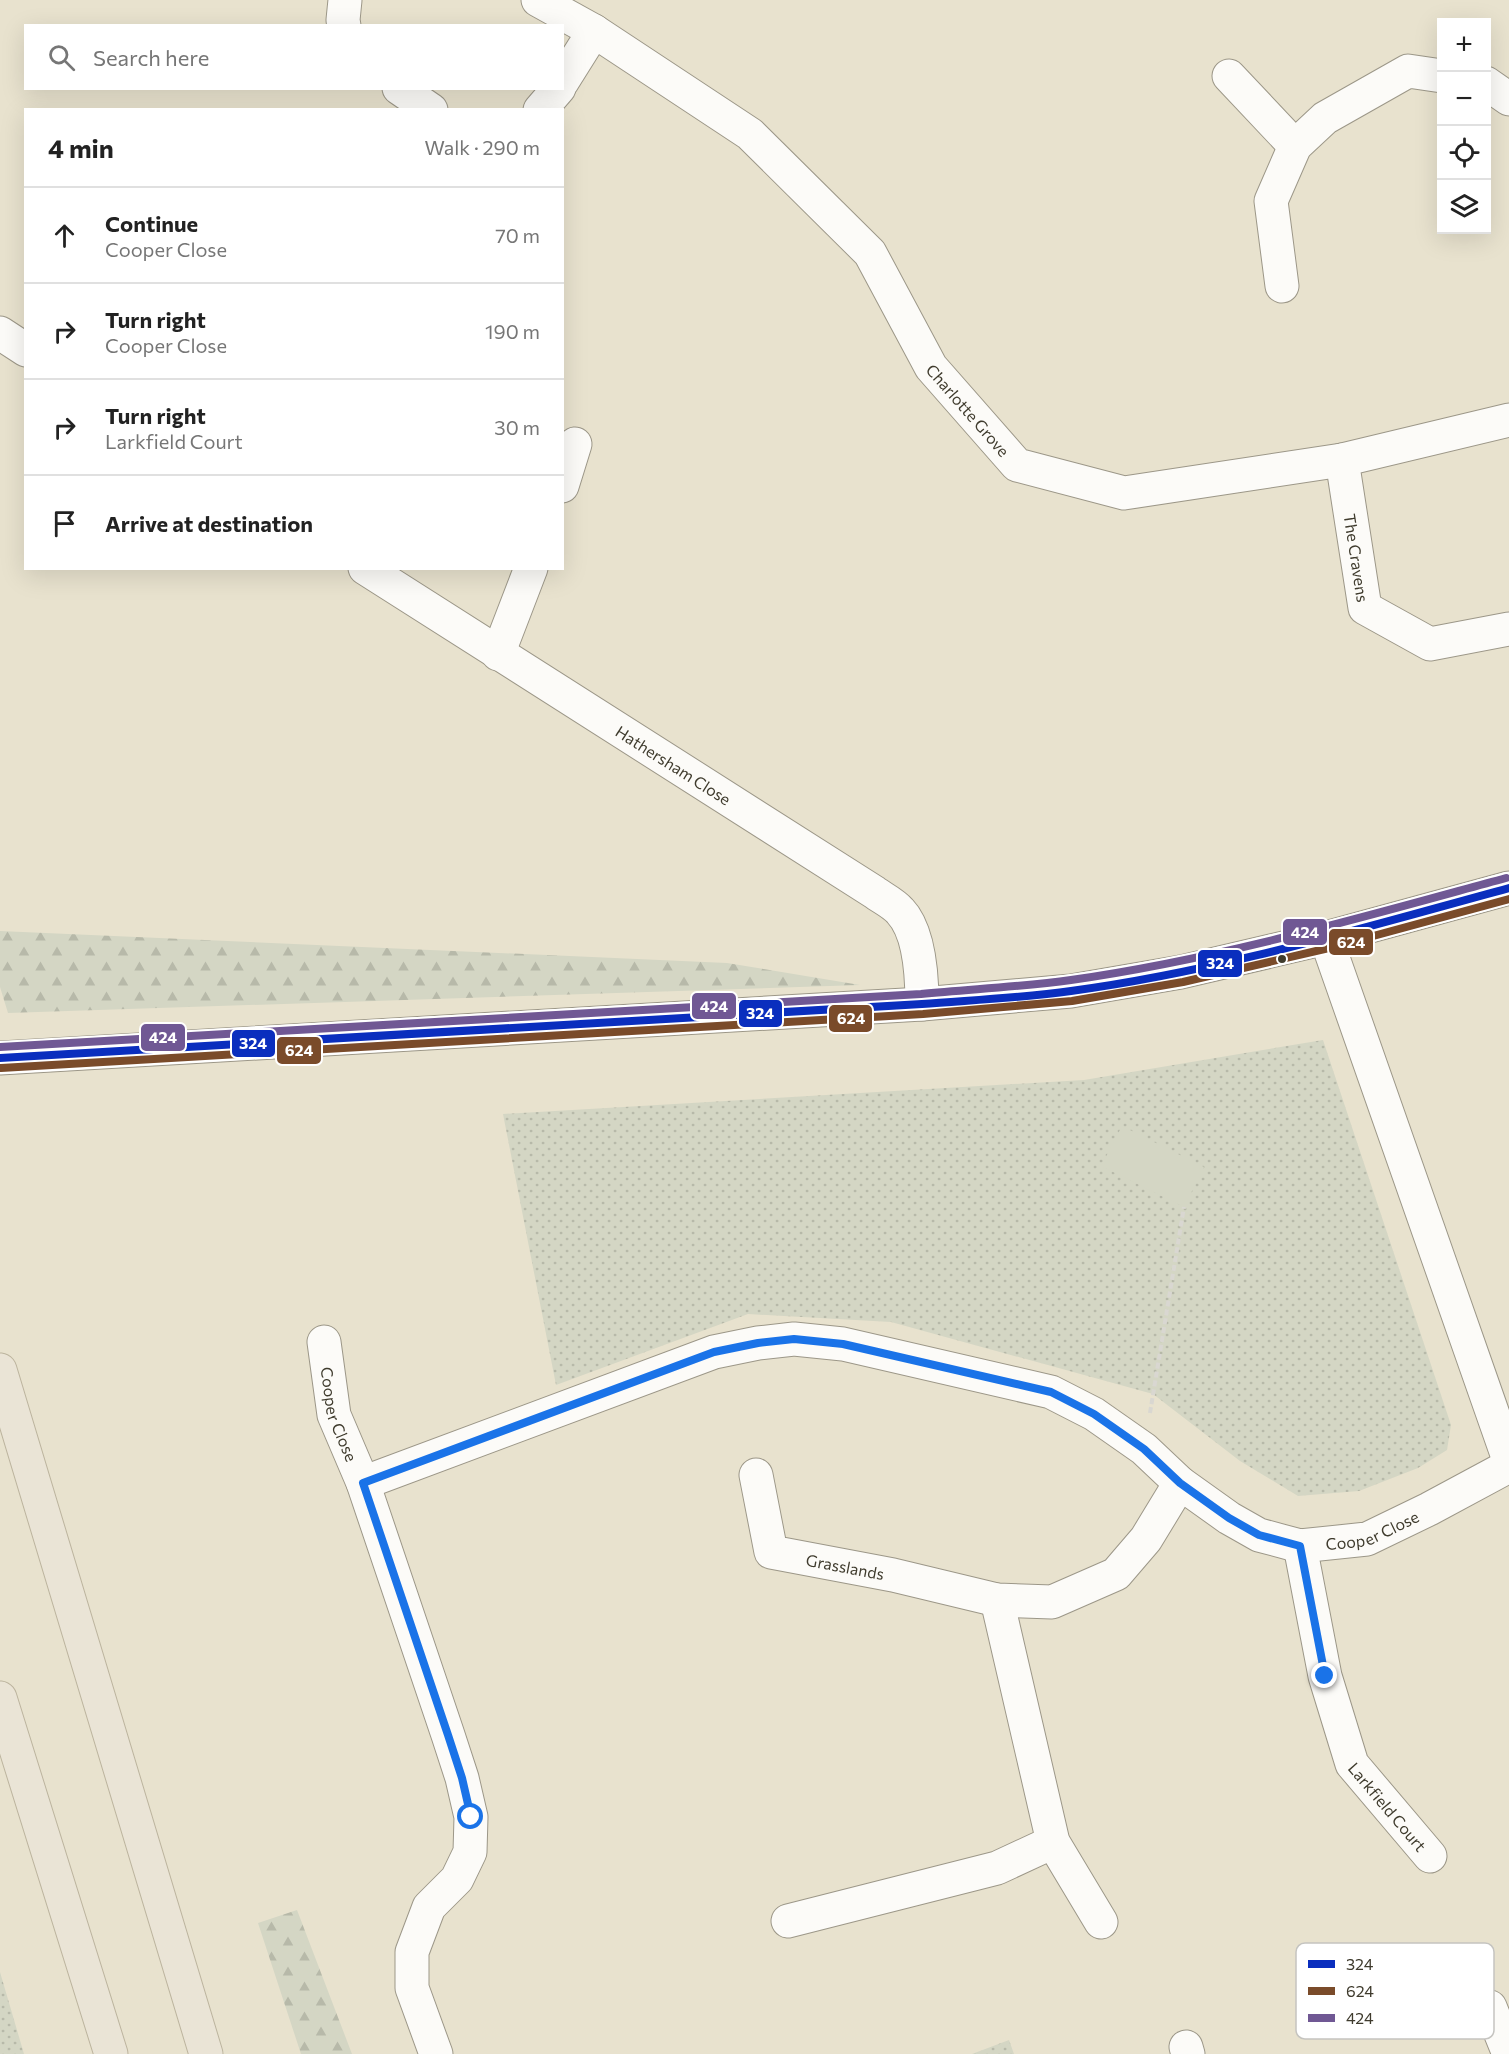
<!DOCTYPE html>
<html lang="en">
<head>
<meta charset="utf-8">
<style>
  :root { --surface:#fff; --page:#f2f2f2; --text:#222; --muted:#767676; --line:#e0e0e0 }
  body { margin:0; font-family:Commissioner,sans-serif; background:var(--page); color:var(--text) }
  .controls { position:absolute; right:18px; top:18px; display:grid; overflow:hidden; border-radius:0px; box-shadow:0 6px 24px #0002 }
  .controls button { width:54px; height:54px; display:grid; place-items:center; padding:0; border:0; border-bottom:2px solid var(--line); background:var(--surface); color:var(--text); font:30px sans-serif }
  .stop { position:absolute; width:18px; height:18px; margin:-14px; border:4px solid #1a73e8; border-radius:50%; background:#fff }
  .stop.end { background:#1a73e8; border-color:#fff; box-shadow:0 2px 6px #0008 }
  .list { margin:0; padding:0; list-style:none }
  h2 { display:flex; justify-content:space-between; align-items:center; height:78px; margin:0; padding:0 24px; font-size:26px }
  h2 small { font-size:20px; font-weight:400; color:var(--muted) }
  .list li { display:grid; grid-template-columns:39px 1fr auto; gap:18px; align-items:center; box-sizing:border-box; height:96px; padding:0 24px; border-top:2px solid var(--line) }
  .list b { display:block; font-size:22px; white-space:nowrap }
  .list p { margin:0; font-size:20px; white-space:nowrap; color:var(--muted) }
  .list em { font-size:20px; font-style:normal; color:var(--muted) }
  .icon { flex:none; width:33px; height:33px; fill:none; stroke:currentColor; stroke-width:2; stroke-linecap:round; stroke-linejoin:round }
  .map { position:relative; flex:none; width:1509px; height:2054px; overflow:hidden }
  .search { position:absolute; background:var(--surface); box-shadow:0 6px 24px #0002; left:24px; top:24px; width:540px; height:66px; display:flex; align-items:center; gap:15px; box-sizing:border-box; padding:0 21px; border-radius:0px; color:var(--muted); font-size:22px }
  .panel { position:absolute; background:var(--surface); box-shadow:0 6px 24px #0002; left:24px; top:108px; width:540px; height:462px; border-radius:0px }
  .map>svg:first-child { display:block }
  .grass { fill:url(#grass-dots) }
  .forest { fill:url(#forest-firs) }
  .garden { fill:#d4d6c4 }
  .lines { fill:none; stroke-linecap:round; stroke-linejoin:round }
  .minor-casing { stroke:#9c9788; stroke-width:35 }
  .highway-casing { stroke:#bcb49e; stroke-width:35 }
  .path { stroke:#d9d7d1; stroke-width:4; stroke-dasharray:6 3; stroke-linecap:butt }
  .minor { stroke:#fcfbf8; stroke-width:33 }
  .highway { stroke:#eae4d6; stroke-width:33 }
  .bus-1-casing { stroke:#fff; stroke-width:12 }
  .bus-2-casing { stroke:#fff; stroke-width:12 }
  .bus-3-casing { stroke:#fff; stroke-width:12 }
  .bus-1 { stroke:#0a2ebe; stroke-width:8 }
  .bus-2 { stroke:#7a4b2a; stroke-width:8 }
  .bus-3 { stroke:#705894; stroke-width:8 }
  .route { stroke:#1a73e8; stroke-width:8 }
  .bus-dot { fill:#3f3b2d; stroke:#fff; stroke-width:2 }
  .labels { text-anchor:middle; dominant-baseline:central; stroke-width:6; stroke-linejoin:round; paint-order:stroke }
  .street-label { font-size:16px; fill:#3f3b2d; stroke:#fff }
  .key { fill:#fff; stroke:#c5c4c0; stroke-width:1.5 }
  .key-label { font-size:16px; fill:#3f3b2d }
  .line-badge { stroke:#fff; stroke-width:2 }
  .badge-label { font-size:16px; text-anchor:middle; font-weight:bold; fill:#fff }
</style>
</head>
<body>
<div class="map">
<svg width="1509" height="2054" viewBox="0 0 1509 2054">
  <defs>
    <pattern id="grass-dots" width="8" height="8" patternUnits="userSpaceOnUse" patternTransform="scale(1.5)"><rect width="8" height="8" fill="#d4d6c4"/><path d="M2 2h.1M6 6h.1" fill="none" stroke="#b7b9a9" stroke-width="1.8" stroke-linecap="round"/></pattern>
    <pattern id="forest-firs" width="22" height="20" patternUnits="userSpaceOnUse" patternTransform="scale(1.5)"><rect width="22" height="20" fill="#d4d6c4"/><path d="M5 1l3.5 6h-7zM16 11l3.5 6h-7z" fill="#b7b9a9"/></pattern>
  </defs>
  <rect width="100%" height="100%" fill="#e8e2ce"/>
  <path class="grass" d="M1323,1040l128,385 -4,25 -29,18 -59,23 -61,5 -58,-35 -87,-67 -262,-72 -143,-8 -192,71 -53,-271 581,-34z
    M0,1972l24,82h-24z
    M1009,2040l5,14h-42z"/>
  <path class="forest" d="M0,931l727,32 133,22 -852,28 -8,-26z
    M297,1910l55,144h-51l-43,-131z"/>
  <path class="garden" d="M1122,1126l82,41 -20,40 -83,-41z"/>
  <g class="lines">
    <defs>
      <g id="minor">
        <path d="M538,0l56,31 -32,51"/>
        <path d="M344,26l-1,-6 2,-20"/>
        <path id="s1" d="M594,31l156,103 120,119 61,114 86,98 107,28 218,-33 167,-40"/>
        <path d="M1229,76l66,70"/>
        <path d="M1486,83l23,16"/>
        <path d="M399,88l32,22"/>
        <path d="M540,110l19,-22"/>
        <path d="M1282,286l-11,-85 24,-55 30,-28 83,-47 34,5"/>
        <path d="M0,333l26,17"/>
        <path id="s2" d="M1342,460l23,148 65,36 79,-15"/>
        <path d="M562,486l13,-42"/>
        <path id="s3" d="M365,568l509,324c8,6 19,11 26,19 20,21 22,66 22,93"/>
        <path d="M498,654l33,-86"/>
        <path d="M1326,938l183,522"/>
        <path d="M0,1058l922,-54 149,-13 110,-19 145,-34 183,-50"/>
        <path id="s4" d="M324,1342l10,73 29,68 85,252 14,43 9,39 -1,35 -13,27 -28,28 -17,45v36l24,66"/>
        <path id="s5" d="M756,1475l15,77 122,23 104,25 55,2 64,-28 30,-35 34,-56"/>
        <path id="s6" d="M363,1483l351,-131 44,-9 36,-4 49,5 208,48 43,22 50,35 36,34 49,35 30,17 41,11 67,-7 62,-30 80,-43"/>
        <path id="s7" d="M1300,1546l25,130 27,88 78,92"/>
        <path d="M997,1600l56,242 48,80"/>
        <path d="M788,1921l209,-53 56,-26"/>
        <path d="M1490,2007l19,47"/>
        <path d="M1186,2047l2,7"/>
      </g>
      <path id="highway" d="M0,1370l206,684
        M0,1698l111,356"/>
    </defs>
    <use href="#minor" class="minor-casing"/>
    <use href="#highway" class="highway-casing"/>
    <path class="path" d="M1150,1413l34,-206"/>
    <use href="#minor" class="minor"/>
    <use href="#highway" class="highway"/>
    <defs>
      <path id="bus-1" d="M0,1058l922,-54c50,-4 100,-6 149,-13 149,-20 294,-64 438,-103"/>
      <path id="bus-2" d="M1,1068l922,-54 149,-13 111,-19 146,-34 180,-49"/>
      <path id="bus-3" d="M0,1047l921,-53c50,-5 101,-7 150,-14 148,-21 292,-63 435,-102"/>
    </defs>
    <use href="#bus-1" class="bus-1-casing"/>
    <use href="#bus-2" class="bus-2-casing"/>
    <use href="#bus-3" class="bus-3-casing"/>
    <use href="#bus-1" class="bus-1"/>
    <use href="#bus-2" class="bus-2"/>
    <use href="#bus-3" class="bus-3"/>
  </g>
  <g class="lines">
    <path class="route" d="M471,1817l-9,-39 -14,-43 -85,-252 351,-131 44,-9 36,-4 49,5 208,48 43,22 50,35 36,34 49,35 30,17 41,11 25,130"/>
  </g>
  <circle class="bus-dot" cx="1282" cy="959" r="5"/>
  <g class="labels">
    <g class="street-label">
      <text stroke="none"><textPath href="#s1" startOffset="542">Charlotte Grove</textPath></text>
      <text stroke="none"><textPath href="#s2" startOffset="99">The Cravens</textPath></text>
      <text stroke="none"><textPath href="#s3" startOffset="366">Hathersham Close</textPath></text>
      <text stroke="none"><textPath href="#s4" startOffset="74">Cooper Close</textPath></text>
      <text stroke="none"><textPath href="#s6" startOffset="1089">Cooper Close</textPath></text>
      <text stroke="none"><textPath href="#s5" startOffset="154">Grasslands</textPath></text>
      <text stroke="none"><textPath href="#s7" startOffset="280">Larkfield Court</textPath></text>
    </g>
  </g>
  <rect x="1296" y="1943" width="198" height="96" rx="9" class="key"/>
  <rect x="1308" y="1960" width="27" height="8" fill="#0a2ebe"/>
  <rect x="1308" y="1987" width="27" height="8" fill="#7a4b2a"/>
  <rect x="1308" y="2014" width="27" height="8" fill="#705894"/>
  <g class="key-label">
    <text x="1346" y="1970">324</text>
    <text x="1346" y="1997">624</text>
    <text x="1346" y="2024">424</text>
  </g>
  <g class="line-badge">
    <rect x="1282" y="918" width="46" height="28" rx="6" fill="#705894"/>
    <rect x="1328" y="928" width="46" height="28" rx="6" fill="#7a4b2a"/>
    <rect x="1197" y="949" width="46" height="29" rx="6" fill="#0a2ebe"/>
    <rect x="691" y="992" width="46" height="28" rx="6" fill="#705894"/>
    <rect x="738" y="999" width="45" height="29" rx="6" fill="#0a2ebe"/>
    <rect x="828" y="1004" width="45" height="29" rx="6" fill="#7a4b2a"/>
    <rect x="140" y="1023" width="46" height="29" rx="6" fill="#705894"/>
    <rect x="231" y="1029" width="45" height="29" rx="6" fill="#0a2ebe"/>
    <rect x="276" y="1036" width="46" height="29" rx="6" fill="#7a4b2a"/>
  </g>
  <g class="badge-label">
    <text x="1305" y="938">424</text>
    <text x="1351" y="948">624</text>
    <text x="1220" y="969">324</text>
    <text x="714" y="1012">424</text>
    <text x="760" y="1019">324</text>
    <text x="851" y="1024">624</text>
    <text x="163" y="1043">424</text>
    <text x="253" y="1049">324</text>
    <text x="299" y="1056">624</text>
  </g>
</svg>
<div class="controls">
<button>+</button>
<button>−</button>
<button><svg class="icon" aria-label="locate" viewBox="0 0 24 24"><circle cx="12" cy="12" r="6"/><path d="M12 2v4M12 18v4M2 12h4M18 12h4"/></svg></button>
<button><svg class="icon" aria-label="layers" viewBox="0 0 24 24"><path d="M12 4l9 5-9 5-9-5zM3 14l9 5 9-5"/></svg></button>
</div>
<div class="stop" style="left:471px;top:1817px"></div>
<div class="stop end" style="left:1325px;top:1676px"></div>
<div class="search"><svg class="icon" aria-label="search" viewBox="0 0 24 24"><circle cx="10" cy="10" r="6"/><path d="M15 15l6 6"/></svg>Search here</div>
<section class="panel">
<h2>4 min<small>Walk · 290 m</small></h2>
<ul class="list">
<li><svg class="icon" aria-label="ahead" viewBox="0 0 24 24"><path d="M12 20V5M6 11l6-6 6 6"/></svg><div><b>Continue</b><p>Cooper Close</p></div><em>70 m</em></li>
<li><svg class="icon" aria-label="right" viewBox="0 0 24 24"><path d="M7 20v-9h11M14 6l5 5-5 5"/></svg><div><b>Turn right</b><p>Cooper Close</p></div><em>190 m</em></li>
<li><svg class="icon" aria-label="right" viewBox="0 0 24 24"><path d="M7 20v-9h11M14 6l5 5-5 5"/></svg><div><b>Turn right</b><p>Larkfield Court</p></div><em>30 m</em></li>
<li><svg class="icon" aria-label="arrive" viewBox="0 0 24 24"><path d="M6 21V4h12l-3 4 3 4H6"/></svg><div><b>Arrive at destination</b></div></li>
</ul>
</section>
</div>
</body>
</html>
